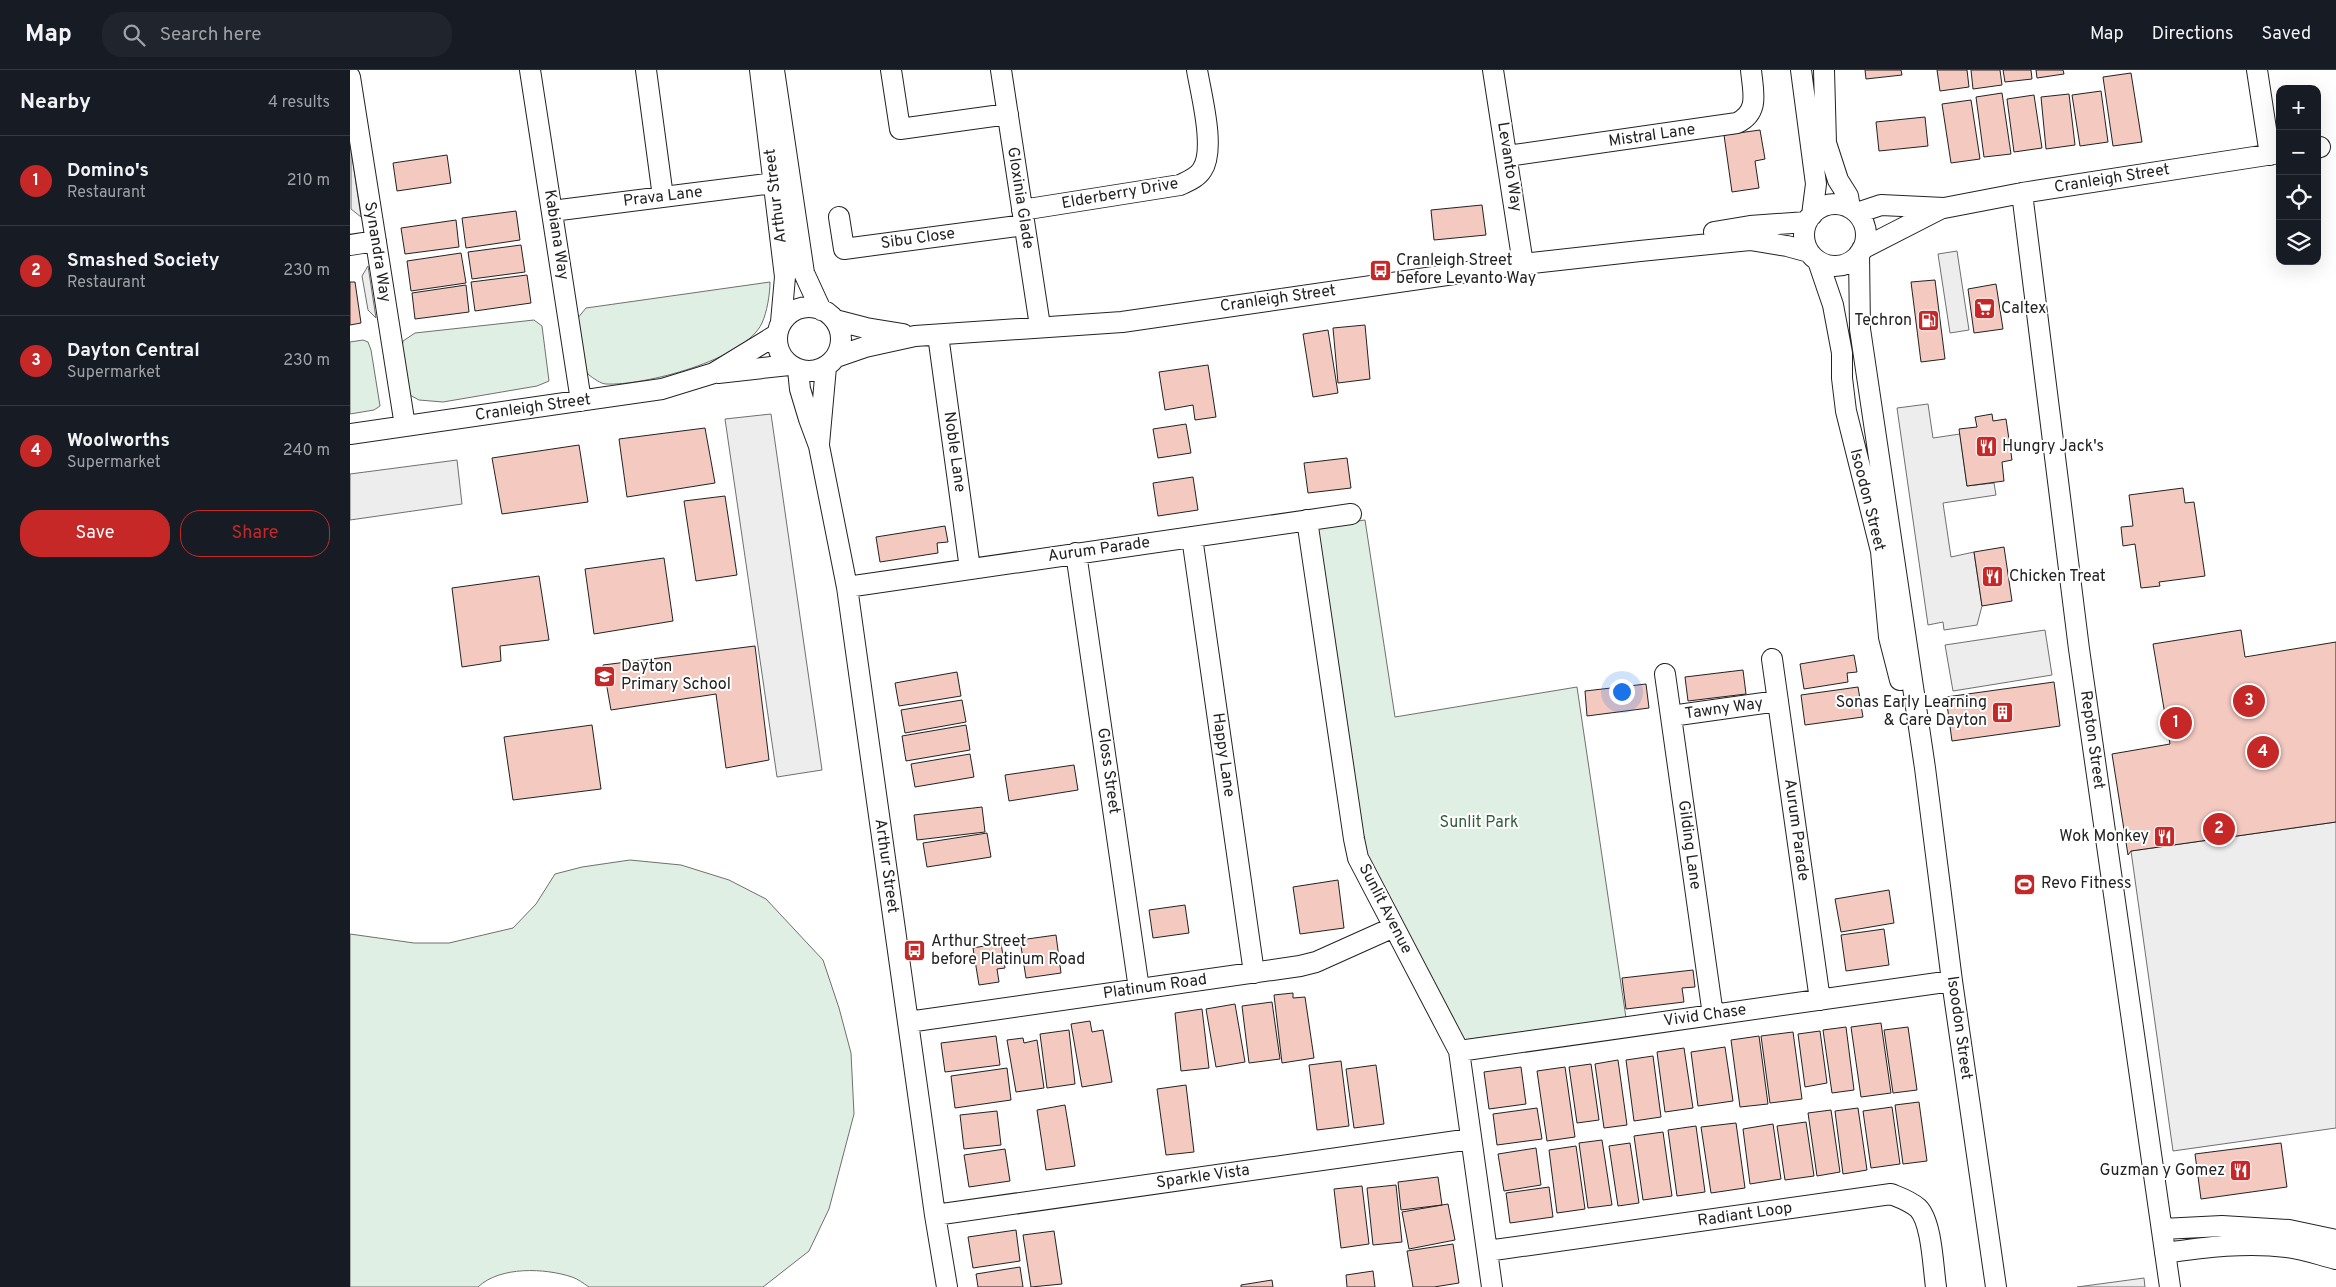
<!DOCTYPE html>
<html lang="en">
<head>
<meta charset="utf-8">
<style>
  :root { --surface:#171b24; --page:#20242c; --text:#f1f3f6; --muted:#9ea1a6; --line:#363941; --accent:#c62828 }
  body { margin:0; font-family:Overpass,sans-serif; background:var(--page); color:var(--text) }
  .controls { position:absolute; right:15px; top:15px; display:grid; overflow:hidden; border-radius:10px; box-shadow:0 5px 20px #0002 }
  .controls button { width:45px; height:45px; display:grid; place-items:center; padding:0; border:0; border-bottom:1px solid var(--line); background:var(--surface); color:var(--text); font:25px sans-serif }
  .you { position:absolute; left:1271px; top:621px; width:18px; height:18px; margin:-12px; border:4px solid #fff; border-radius:50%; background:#1a73e8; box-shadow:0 0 0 8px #1a73e833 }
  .badge { display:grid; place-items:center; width:32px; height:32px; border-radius:50%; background:var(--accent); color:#fff; font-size:16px; font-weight:700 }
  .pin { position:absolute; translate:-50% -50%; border:2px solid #fff; box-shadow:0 1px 5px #0006 }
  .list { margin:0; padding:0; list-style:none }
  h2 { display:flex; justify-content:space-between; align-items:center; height:65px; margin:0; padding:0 20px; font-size:21px }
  h2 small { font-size:16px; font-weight:400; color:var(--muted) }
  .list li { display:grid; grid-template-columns:32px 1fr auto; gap:15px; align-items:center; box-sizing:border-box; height:90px; padding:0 20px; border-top:1px solid var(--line) }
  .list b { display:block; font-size:19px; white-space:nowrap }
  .list p { margin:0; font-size:16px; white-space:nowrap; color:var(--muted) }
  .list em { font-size:16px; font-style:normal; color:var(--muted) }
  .actions { display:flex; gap:10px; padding:15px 20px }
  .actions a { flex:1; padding:11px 0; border:1px solid var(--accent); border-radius:20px; text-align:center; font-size:18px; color:var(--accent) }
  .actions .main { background:var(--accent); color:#fff }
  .icon { flex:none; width:28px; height:28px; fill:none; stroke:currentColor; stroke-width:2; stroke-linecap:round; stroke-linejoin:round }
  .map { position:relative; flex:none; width:1986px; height:1217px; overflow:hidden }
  header { display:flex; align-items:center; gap:30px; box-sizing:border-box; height:70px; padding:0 25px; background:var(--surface); border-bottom:1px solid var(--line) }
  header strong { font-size:24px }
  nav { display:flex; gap:28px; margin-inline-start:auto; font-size:18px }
  .search { width:350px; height:45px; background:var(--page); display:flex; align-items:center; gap:12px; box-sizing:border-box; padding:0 18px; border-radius:20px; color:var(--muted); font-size:19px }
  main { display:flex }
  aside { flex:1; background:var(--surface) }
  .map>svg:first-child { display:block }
  .green { fill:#e0efe3; stroke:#6f6f6f }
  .parking { fill:#ededed; stroke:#6f6f6f }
  .building { fill:#f3c9c0; stroke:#222 }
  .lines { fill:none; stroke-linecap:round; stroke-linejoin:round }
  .minor-casing { stroke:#222; stroke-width:22 }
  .minor { stroke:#fff; stroke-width:20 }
  .labels { text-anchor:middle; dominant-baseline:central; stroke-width:4; stroke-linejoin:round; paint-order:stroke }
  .street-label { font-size:16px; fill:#222; stroke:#fff }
  .poi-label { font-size:16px; fill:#222; stroke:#fff; text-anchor:start }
  .park-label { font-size:16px; fill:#2f5e38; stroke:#fff }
</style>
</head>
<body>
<header>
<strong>Map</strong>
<div class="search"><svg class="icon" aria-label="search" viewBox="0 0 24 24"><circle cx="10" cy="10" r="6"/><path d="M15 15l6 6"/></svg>Search here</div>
<nav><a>Map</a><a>Directions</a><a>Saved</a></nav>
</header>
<main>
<aside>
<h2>Nearby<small>4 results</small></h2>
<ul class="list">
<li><span class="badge">1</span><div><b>Domino's</b><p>Restaurant</p></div><em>210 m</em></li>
<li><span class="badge">2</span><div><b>Smashed Society</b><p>Restaurant</p></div><em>230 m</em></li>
<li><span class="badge">3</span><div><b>Dayton Central</b><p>Supermarket</p></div><em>230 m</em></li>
<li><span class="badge">4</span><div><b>Woolworths</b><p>Supermarket</p></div><em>240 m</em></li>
</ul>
<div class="actions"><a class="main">Save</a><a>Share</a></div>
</aside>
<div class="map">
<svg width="1986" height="1217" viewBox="0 0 1986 1217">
  <rect width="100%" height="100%" fill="#fff"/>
  <path class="green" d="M420,212c0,12 -3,30 -8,41 -17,37 -119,63 -156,61 -5,0 -13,-6 -17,-9 -9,-9 -10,-42 -12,-56l9,-11z
    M184,250l8,6 7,55 -12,5 -94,16 -24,-2 -11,-6 -7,-37 2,-16 12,-8z
    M13,270l5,2 3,8 9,56 -6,4 -24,4v-72z
    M1015,450l30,197 182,-30 49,331 -162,22 -100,-183 -49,-330z
    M280,790l51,5 48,15 37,19 57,61 16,48 12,45 3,61 -25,95 -20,42 -46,36h-174c-6,-4 -11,-8 -17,-10 -27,-9 -72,-11 -94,10h-128v-353l64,9h35l64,-15 23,-24 19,-30 27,-7z"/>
  <path class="parking" d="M1,79l10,68 -10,-8z
    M1607,181l12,79 -19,3 -12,-79z
    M18,196l8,52 -8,-8 -6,-34z
    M1578,334l5,34 27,-4 7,52 27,-3 2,12 -53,8 8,54 23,-5 8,54 -5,19 -33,5 -1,-8 -15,3 -31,-217z
    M421,344l51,356 -45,7 -52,-358z
    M107,390l5,44 -112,16v-46z
    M1695,560l7,45 -99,16 -8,-46z
    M1986,752v306l-163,23 -42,-300z
    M1794,1208l1,9h-68z"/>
  <path class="building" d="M1515,0h36l1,5 -36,4z
    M1587,0h30l2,17 -29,4z
    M1621,0h29l2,15 -29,4z
    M1653,0h28l1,9 -27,3z
    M1686,0h27l1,4 -27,4z
    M1781,3l11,69 -29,4 -10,-69z
    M1751,21l7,51 -28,4 -8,-51z
    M1652,23l9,61 -27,3 -8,-60z
    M1719,24l6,51 -29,4 -5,-52z
    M1684,25l8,53 -28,4 -7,-53z
    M1621,30l9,59 -29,4 -9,-59z
    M1575,47l3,29 -49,5 -3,-29z
    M1410,60l5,29 -10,2 4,27 -27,4 -8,-57z
    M97,85l4,28 -54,8 -4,-28z
    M1132,135l4,30 -52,5 -3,-30z
    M166,141l4,29 -54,8 -4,-30z
    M106,150l3,27 -54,7 -4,-26z
    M171,175l4,27 -53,7 -4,-27z
    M111,183l5,30 -55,8 -4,-30z
    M177,205l4,28 -56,8 -4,-29z
    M1585,210l10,79 -24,3 -10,-80z
    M0,212h5l6,41 -11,2z
    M1646,214l7,45 -29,4 -6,-44z
    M116,215l3,27 -54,7 -3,-26z
    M1015,255l5,54 -32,4 -5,-55z
    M978,260l10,63 -25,4 -10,-63z
    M858,295l8,52 -21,3 -2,-15 -28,5 -6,-38z
    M1642,344l1,7 13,-2 6,41 -10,2 2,19 -37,5 -8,-57 18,-2 -2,-10z
    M836,354l5,29 -33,5 -5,-29z
    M355,358l10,55 -88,14 -8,-58z
    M229,375l9,57 -86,12 -10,-56z
    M997,388l4,30 -43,5 -4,-30z
    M843,407l5,33 -40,6 -5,-33z
    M1833,418l2,15 9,-1 11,74 -46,6 1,4 -19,2 -6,-44 -12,2 -2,-19 12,-1 -4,-31z
    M375,426l12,79 -41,6 -12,-80z
    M595,456l3,16 -11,1 1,10 -58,9 -4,-25z
    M1654,477l8,54 -30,5 -8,-54z
    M314,488l9,63 -79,13 -9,-65z
    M189,506l10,64 -49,6 1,15 -39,6 -10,-79z
    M1891,560l4,27 91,-15v180l-205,29 -3,4 -16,-101 58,-10 -17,-100z
    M405,576l14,114 -43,8 -10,-74 -105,16 -8,-45z
    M1504,585l3,17 -10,1 1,9 -44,7 -4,-25z
    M1393,600l3,24 -58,7 -3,-24z
    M607,602l4,24 -62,10 -4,-23z
    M1704,612l6,44 -108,15 -6,-44z
    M1296,614l3,24 -62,8 -2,-25z
    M1508,617l5,30 -58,8 -4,-30z
    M612,630l4,22 -61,11 -4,-23z
    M242,655l9,64 -88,11 -9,-63z
    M616,655l4,25 -64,11 -4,-25z
    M620,684l4,23 -59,10 -4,-23z
    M724,695l4,25 -69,11 -4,-26z
    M632,737l3,25 -68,8 -3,-25z
    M637,763l4,24 -64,10 -4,-24z
    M988,810l6,48 -44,6 -7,-47z
    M1539,820l5,33 -53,9 -6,-33z
    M835,835l4,28 -36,5 -4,-28z
    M1534,859l5,36 -43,6 -5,-36z
    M706,865l5,38 -35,5 -6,-38z
    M651,873l4,25 -8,1 2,13 -20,3 -6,-37z
    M1343,900l2,17 -13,1 2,14 -58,7 -4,-31z
    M943,923v5l12,-1 9,61 -32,5 -8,-68z
    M922,932l8,57 -31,4 -7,-57z
    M885,934l10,58 -29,5 -10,-58z
    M852,939l7,59 -28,3 -6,-58z
    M740,951l2,11 11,-2 9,52 -30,5 -11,-63z
    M1531,953l10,70 -30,4 -10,-70z
    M1496,957l8,63 -22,3 -9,-63z
    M1558,957l9,63 -24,3 -9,-63z
    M719,960l6,54 -28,4 -7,-54z
    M1470,961l7,52 -22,4 -7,-53z
    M1443,962l9,67 -32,4 -9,-67z
    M646,966l4,29 -55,7 -4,-29z
    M1409,966l9,68 -28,3 -9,-67z
    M673,968l1,5 13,-3 7,48 -28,4 -9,-52z
    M1375,977l8,54 -35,5 -7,-54z
    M1334,978l9,60 -28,4 -8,-60z
    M1303,986l8,61 -27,4 -8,-61z
    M1268,990l9,65 -23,3 -9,-64z
    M991,991l8,65 -32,4 -8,-65z
    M1241,994l8,56 -22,3 -8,-56z
    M1026,995l8,59 -30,4 -8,-59z
    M1171,997l5,37 -37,5 -5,-37z
    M1215,997l10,70 -28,4 -10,-70z
    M657,998l4,32 -56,8 -4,-32z
    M836,1015l8,67 -28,3 -9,-66z
    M1569,1032l8,59 -24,3 -8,-59z
    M715,1035l10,61 -29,4 -9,-60z
    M1542,1037l8,57 -29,4 -8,-57z
    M1187,1038l5,31 -45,6 -4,-31z
    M1508,1038l9,62 -24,4 -8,-63z
    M1481,1040l9,62 -23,4 -9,-63z
    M647,1041l4,34 -37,4 -4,-34z
    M1456,1052l8,54 -29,4 -8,-54z
    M1386,1053l9,65 -34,5 -10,-66z
    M1423,1054l8,55 -31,5 -7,-55z
    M1346,1056l9,66 -28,4 -9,-66z
    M1313,1062l9,64 -29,4 -9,-64z
    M1252,1070l10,65 -24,3 -9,-65z
    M1280,1073l9,60 -21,3 -9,-60z
    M1931,1073l6,44 -86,12 -6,-45z
    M1226,1076l9,63 -28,4 -8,-63z
    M1186,1078l5,37 -37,6 -6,-37z
    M655,1079l5,32 -41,6 -5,-32z
    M1088,1107l4,28 -41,5 -3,-28z
    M1046,1115l6,57 -29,3 -6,-57z
    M1012,1116l7,58 -28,4 -7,-59z
    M1199,1117l4,30 -43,6 -4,-30z
    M1098,1134l7,36 -46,9 -7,-37z
    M666,1160l4,31 -47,7 -5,-31z
    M704,1161l8,53 -31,3 -8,-52z
    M1103,1174l6,39 -25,4h-21l-6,-36z
    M670,1197l3,20h-45l-2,-13z
    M1023,1201l2,16h-28l-1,-12z
    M922,1210l1,7h-32v-2z"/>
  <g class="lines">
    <defs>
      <path id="minor" d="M180,0l51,331
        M296,0l17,127
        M410,0l25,207 -4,45
        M424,0l30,203 17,37
        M541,0l9,59 108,-15
        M651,0l39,256
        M1143,0l30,194
        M1451,0l15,114 -4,31
        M1474,0l2,73 12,37 10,16 2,12
        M1907,0l13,85
        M0,7l55,349
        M1967,78l3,-1
        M1157,86l230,-33c23,-11 16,-31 14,-53
        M1672,123l57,456 91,638
        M1454 165a31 31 0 1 1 62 0a31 31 0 1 1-62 0Z
        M672,140l158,-25c8,-4 17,-7 22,-15 14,-20 -1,-76 -5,-100
        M202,141l222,-28
        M1507,143l24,-8 63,3 78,-15 258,-40
        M489,147l5,32 180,-24
        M1364,162l36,-6 57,-4
        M0,175l26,-4
        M1512,179l80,-41
        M1509,184l1,75 65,439 27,213 44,306
        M1468,191l15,44 9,48v25l4,33 35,140 8,86 11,43
        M427 269a32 32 0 1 1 64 0a32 32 0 1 1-64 0Z
        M485,250l31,8 37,6
        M588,265l32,234
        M486,287l29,-10 50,-11 207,-14 401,-58 117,-13 110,-11 37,6 22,6
        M448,300l2,19 9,30 10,27 28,141 88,628 12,72
        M368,303l71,-8
        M0,364l312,-45 52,-16 62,-38
        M469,374l7,-77
        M957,450l47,319 4,19 101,193 33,236
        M842,467l62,436
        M726,483l63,436
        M497,517l504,-73
        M1422,589l48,341
        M1315,604l48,341
        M1321,646l107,-15
        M558,952l392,-56 16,-4 78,-35
        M1109,981l493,-70
        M585,1145l536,-76
        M1812,1159l60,-3 67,4 47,10
        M1137,1181l404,-57c10,4 19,7 27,14 14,14 15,59 18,79
        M1815,1183c41,-6 81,-11 122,-6 17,2 33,8 49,12"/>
    </defs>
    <use href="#minor" class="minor-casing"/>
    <use href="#minor" class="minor"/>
  </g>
  <defs>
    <symbol id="bus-square" viewBox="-11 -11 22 22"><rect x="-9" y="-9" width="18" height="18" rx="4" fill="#c62828" stroke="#fff"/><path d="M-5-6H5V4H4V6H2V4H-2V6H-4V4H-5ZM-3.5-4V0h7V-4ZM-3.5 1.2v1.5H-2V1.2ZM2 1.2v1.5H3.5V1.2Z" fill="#fff"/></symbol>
    <symbol id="supermarket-square" viewBox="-11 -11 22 22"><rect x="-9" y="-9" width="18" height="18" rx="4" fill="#c62828" stroke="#fff"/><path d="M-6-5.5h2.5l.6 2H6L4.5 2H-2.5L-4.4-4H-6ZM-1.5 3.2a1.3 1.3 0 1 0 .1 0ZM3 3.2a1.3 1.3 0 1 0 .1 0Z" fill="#fff"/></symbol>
    <symbol id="fuel-square" viewBox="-11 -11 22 22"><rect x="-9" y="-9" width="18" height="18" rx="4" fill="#c62828" stroke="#fff"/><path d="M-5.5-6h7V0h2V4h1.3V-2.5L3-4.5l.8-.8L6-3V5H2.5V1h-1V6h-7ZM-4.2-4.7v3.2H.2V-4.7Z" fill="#fff"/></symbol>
    <symbol id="restaurant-square" viewBox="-11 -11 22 22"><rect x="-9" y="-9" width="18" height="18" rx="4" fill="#c62828" stroke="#fff"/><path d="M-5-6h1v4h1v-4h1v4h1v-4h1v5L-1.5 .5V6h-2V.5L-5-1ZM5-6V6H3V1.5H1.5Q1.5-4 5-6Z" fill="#fff"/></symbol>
    <symbol id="school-square" viewBox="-11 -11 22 22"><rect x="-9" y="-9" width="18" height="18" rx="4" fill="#c62828" stroke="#fff"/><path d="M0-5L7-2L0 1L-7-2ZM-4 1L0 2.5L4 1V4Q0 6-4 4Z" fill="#fff"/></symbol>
    <symbol id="building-square" viewBox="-11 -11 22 22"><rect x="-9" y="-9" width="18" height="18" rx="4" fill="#c62828" stroke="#fff"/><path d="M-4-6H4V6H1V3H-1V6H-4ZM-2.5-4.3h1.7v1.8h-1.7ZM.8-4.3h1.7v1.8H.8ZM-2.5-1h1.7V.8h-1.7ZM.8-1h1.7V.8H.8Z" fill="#fff"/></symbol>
    <symbol id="stadium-square" viewBox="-11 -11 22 22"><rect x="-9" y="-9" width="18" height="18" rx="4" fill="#c62828" stroke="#fff"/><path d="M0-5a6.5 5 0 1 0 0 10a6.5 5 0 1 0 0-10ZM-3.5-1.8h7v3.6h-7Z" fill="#fff"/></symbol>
  </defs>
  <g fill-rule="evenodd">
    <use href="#bus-square" x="1018" y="188" width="25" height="25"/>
    <use href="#supermarket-square" x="1622" y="226" width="25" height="25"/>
    <use href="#fuel-square" x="1566" y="238" width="25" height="25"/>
    <use href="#restaurant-square" x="1624" y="364" width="25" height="25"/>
    <use href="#restaurant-square" x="1630" y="494" width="25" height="25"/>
    <use href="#school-square" x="242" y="594" width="25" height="25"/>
    <use href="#building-square" x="1640" y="630" width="25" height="25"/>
    <use href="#restaurant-square" x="1802" y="754" width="25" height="25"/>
    <use href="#stadium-square" x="1662" y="802" width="25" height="25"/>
    <use href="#bus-square" x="552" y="868" width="25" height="25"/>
    <use href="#restaurant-square" x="1878" y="1088" width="25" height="25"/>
  </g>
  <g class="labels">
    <g class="street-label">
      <text transform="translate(1302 66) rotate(-8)">Mistral Lane</text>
      <text transform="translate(1159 97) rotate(81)">Levanto Way</text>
      <text transform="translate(1762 109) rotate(-9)">Cranleigh Street</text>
      <text transform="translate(770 124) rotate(-10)">Elderberry Drive</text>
      <text transform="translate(426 126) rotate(-97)">Arthur Street</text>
      <text transform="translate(313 127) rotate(-7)">Prava Lane</text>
      <text transform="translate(670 128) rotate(81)">Gloxinia Glade</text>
      <text transform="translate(206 165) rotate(81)">Kabiana Way</text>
      <text transform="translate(568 169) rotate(-8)">Sibu Close</text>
      <text transform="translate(27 182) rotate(81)">Synandra Way</text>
      <text transform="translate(928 229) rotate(-8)">Cranleigh Street</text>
      <text transform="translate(183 338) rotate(-8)">Cranleigh Street</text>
      <text transform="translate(604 382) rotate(82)">Noble Lane</text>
      <text transform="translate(1517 430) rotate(76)">Isoodon Street</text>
      <text transform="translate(749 480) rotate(-8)">Aurum Parade</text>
      <text transform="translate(1374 639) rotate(-8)">Tawny Way</text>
      <text transform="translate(1742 670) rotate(82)">Repton Street</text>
      <text transform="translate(873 685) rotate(82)">Happy Lane</text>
      <text transform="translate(758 701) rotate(82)">Gloss Street</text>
      <text transform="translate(1446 760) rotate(82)">Aurum Parade</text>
      <text transform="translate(1339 775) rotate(82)">Gilding Lane</text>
      <text transform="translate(536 796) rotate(82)">Arthur Street</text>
      <text transform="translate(1035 839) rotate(63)">Sunlit Avenue</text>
      <text transform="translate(805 917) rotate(-8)">Platinum Road</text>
      <text transform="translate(1355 946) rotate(-8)">Vivid Chase</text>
      <text transform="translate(1609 958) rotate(82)">Isoodon Street</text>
      <text transform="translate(853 1107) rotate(-8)">Sparkle Vista</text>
      <text transform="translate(1395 1145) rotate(-8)">Radiant Loop</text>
    </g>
    <g class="poi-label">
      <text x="1046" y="191">Cranleigh Street<tspan x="1046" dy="18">before Levanto Way</tspan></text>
      <text x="1651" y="239">Caltex</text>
      <text x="1562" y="251" text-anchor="end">Techron</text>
      <text x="1652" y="377">Hungry Jack's</text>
      <text x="1659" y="507">Chicken Treat</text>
      <text x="271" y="597">Dayton<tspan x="271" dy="18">Primary School</tspan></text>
      <text x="1637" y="633" text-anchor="end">Sonas Early Learning<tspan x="1637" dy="18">&amp; Care Dayton</tspan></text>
      <text x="1799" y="767" text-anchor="end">Wok Monkey</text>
      <text x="1691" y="814">Revo Fitness</text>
      <text x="581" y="872">Arthur Street<tspan x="581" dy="18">before Platinum Road</tspan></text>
      <text x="1875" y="1101" text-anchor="end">Guzman y Gomez</text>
    </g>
    <g class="park-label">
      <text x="1129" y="753">Sunlit Park</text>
    </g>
  </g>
</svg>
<div class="controls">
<button>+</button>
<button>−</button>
<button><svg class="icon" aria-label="locate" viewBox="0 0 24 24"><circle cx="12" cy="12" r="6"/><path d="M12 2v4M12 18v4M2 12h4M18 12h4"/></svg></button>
<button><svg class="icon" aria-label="layers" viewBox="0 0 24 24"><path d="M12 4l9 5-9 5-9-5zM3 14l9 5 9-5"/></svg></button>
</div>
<div class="you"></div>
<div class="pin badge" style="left:1826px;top:653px">1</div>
<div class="pin badge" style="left:1869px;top:759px">2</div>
<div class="pin badge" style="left:1899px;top:631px">3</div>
<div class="pin badge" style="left:1913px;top:682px">4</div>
</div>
</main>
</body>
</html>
